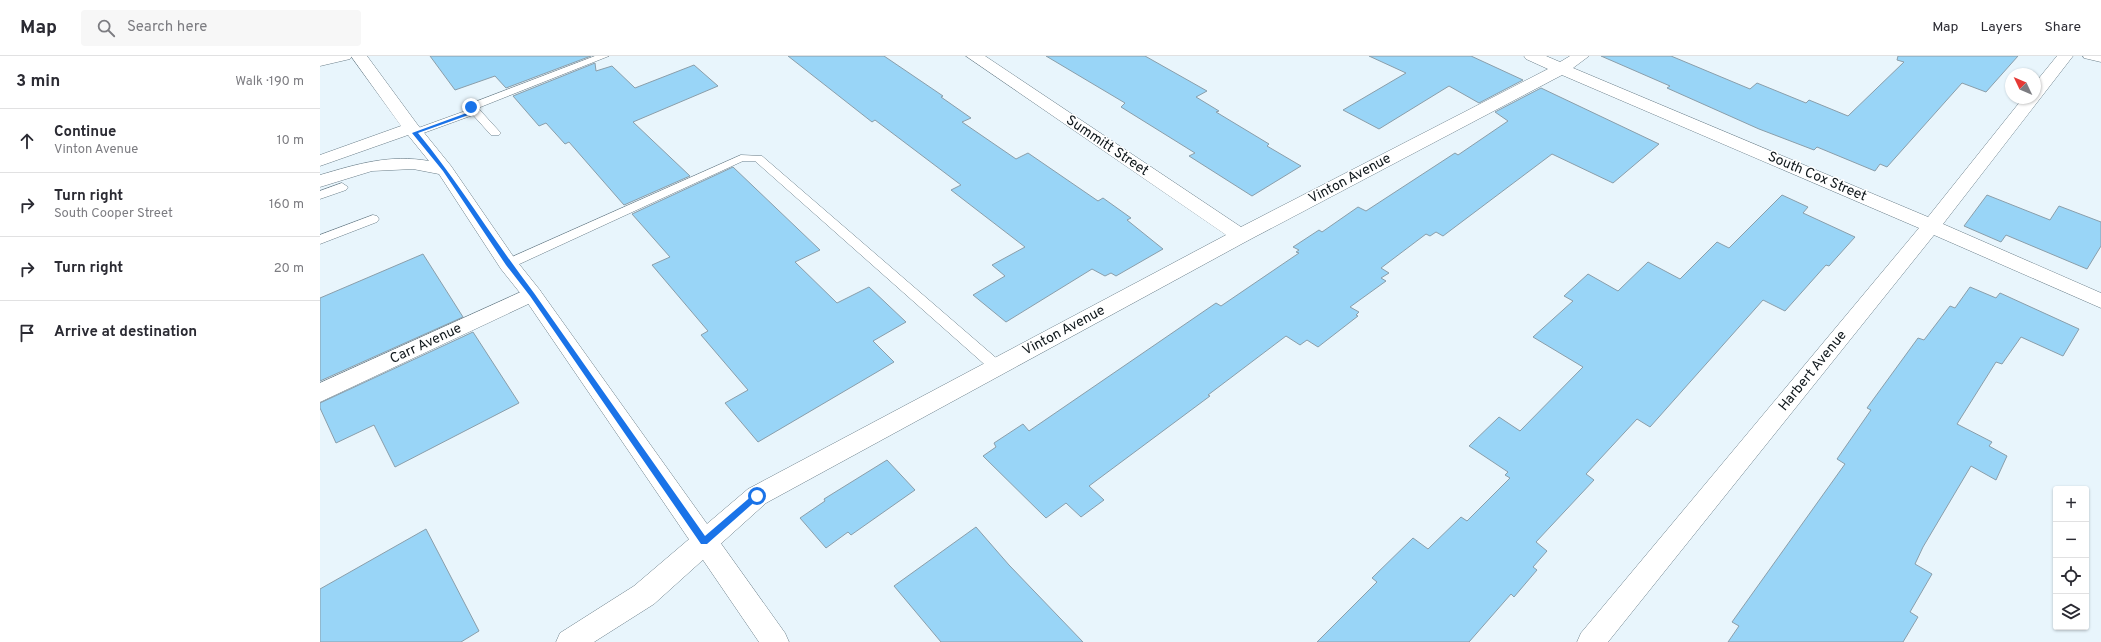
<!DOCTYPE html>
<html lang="en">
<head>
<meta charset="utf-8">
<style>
  :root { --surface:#fff; --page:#f7f7f7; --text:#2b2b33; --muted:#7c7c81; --line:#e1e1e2 }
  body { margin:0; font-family:Overpass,sans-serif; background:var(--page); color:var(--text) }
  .controls { position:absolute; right:12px; bottom:12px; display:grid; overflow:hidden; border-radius:4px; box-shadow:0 1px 3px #0004 }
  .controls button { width:36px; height:36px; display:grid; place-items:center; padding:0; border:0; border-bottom:1px solid var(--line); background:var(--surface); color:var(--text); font:20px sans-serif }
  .compass { position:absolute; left:1685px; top:12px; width:36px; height:36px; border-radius:50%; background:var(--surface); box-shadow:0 1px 3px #0004; rotate:314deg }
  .stop { position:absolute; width:12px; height:12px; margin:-9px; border:3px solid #1a73e8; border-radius:50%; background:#fff }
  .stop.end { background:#1a73e8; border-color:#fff; box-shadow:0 1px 4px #0008 }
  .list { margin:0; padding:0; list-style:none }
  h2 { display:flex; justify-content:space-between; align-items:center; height:52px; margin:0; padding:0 16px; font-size:17px }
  h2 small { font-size:13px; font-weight:400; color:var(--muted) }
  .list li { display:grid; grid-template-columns:26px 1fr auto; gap:12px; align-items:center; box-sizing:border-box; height:64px; padding:0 16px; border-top:1px solid var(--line) }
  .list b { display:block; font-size:15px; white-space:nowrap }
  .list p { margin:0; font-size:13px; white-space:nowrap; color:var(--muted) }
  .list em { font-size:13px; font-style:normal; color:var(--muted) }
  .icon { flex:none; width:22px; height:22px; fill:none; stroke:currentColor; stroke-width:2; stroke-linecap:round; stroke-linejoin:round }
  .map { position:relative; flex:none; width:1781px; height:586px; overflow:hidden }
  header { display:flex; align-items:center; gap:24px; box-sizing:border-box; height:56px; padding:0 20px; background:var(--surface); border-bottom:1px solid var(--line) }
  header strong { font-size:19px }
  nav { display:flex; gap:22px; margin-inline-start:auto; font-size:14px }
  .search { width:280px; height:36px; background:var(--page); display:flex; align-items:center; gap:10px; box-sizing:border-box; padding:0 14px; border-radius:4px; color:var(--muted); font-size:15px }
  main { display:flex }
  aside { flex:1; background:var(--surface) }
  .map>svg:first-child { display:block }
  .building { fill:#99d5f7; stroke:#8a9eaa }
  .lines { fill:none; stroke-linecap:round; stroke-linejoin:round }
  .lane-casing { stroke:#6a7e89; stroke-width:1 }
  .street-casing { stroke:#6a7e89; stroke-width:1 }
  .secondary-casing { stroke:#6a7e89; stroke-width:1 }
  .lane { fill:#fff; fill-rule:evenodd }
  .street { fill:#fff; fill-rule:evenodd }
  .secondary { fill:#fff; fill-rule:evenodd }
  .route { fill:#1a73e8 }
  .labels { text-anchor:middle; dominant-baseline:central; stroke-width:3; stroke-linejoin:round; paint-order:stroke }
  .street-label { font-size:14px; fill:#0f171b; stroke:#fff }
</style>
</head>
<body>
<header>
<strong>Map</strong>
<div class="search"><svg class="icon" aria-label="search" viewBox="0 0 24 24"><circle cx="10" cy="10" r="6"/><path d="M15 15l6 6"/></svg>Search here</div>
<nav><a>Map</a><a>Layers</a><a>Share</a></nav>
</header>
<main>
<aside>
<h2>3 min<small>Walk · 190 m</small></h2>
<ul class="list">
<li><svg class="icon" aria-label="ahead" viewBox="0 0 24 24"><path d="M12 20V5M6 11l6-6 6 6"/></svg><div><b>Continue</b><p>Vinton Avenue</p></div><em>10 m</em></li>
<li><svg class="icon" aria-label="right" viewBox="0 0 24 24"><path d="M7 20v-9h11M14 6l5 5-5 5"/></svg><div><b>Turn right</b><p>South Cooper Street</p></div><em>160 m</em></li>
<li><svg class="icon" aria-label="right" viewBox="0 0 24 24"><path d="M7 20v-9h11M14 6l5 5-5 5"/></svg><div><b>Turn right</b></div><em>20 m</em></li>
<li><svg class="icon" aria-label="arrive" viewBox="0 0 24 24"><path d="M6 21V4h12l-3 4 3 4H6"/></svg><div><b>Arrive at destination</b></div></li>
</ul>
</aside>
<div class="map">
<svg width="1781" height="586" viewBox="0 0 1781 586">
  <rect width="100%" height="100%" fill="#e8f5fc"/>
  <path class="building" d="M110,0h161l-85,32 -11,-12 -40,14z
    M468,0h96l59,40 -2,1 30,21 -9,4 54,37 12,-6 70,48 5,-3 28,20 -4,2 36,29 -47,27 -5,-3 -6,3 -13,-7 -86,53 -33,-27 32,-19 -13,-11 33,-18 -74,-57 10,-5 -86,-65 -3,2z
    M726,0h99l62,35 -11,6 23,14 -3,1 53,32 -2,2 34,20 -49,30 -63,-40 6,-3 -74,-46 4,-4z
    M1049,0h102l52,24 -44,23 -30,-17 -70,43 -36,-19 63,-37z
    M1281,0h70l79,33 7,-6 49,20 3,-3 39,16 56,-54 -7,-2 1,-4h120l-32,36 -24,-9 -75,84 -7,-3 -5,7 -58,-24 -3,3 -55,-21 -92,-41 3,-2z
    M275,7l1,8 16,-5 23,22 59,-23 24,21 -85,36 57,54 -66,29 -55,-63 -4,2 -19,-21 -7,3 -26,-30z
    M1221,32l118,56 -46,39 -61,-29 -109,82 -7,-4 -6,4 -4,-2 -45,34 8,5 -8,5 5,3 -36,26 9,5 -3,3 2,1 -40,31 -11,-7 -7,5 -14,-9 -78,59 2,1 -121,90 15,14 -23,17 -15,-14 -20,15 -63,-62 13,-9 -2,-4 29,-19 6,7 187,-128 5,3 78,-53 -3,-1 3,-2 -6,-3 26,-17 3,2 36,-25 8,4 89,-58 3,2 50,-34 -13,-9z
    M413,111l87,83 -25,12 42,41 32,-16 37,35 -33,19 21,21 -136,80 -33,-39 23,-13 -47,-55 7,-4 -56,-66 18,-8 -38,-43z
    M1462,139l26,12 -5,6 52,24 -26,29 -3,-1 -41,46 -22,-11 -113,127 -13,-8 -51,55 8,6 -58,62 11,9 -14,16 4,3 -23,27 -3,-3 -42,48h-152l60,-60 -5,-4 41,-40 15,11 33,-32 6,4 43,-43 -5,-3 3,-3 -39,-26 30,-29 21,14 63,-64 -50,-30 40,-36 -9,-5 24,-22 30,17 30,-29 32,17 37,-37 12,6z
    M1667,139l63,25 9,-14 42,16v24l-14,23 -81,-34 -5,7 -37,-16z
    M103,198l40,63 -143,64v-83z
    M1650,231l26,11 4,-5 79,36 -16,27 -42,-19 -19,27 -6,-2 -39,62 35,18 -3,4 18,10 -11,24 -25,-14 -48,81 -8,17 17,10 -22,38 8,5 -15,25h-175l11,-16 -7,-4 113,-158 -8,-5 34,-49 -4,-2 51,-70 6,2 26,-34 5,2z
    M153,276l46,71 -124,64 -21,-42 -38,18 -16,-35v-5z
    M567,404l28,30 -64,45 -3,-3 -22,16 -26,-30 25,-17 -1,-2z
    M656,471l33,38 74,77h-142l-47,-56z
    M106,473l53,102 -18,11h-141v-53z"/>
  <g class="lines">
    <defs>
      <path id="lane" d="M275,0h14l-131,52 21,23 2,2 -2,2h-8l-18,-20 -55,20h-8l-2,-2 2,-2 58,-21 -2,-3 1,-2z
        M1763,0h18v6l-17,-4z
        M421,99l21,1 240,207 2,4 -2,4 -5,1 -5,-1 -237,-210h-12l-230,106h-10l-1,-3 1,-3z
        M22,127l6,4 -2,3 -26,9v-8z
        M53,159l4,1 2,3 -2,3 -57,22v-9z"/>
      <path id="street" d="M0,0h32l-2,3 -30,7z
        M646,0h19l256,171 307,-158 -22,-10 -2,-3h22l14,6 10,-6h19l-16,12 355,149 95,-119h12v-15l22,-27h16l-130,168 158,69v15l-167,-73 -326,407h-31l4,-9 338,-405 -357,-153 -315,166 -481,262 -112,101 -60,38h-38l4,-9 74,-47 114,-97 478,-254z
        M212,231l7,2 3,5 -3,5 -219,103v-19z"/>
      <path id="secondary" d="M31,0h16l50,68 34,42 64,93 24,30 246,344 4,9h-30l-234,-343 -24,-30 -62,-95 -26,-5 -41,2 -52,16v-12c37,-11 70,-21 109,-14l-21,-26 -88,31v-11l81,-29z"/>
    </defs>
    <use href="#lane" class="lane-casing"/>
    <use href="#street" class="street-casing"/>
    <use href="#secondary" class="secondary-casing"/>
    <use href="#lane" class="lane"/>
    <use href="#street" class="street"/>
    <use href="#secondary" class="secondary"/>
  </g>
  <path class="route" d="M151,50l6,6 -59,21c42,51 76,108 116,160l171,243 49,-42h5v4l-52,46h-6l-171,-248 -24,-31 -63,-94 -31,-38 60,-22 -3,-4z"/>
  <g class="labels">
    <g class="street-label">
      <text transform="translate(787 90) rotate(34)">Summitt Street</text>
      <text transform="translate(1497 121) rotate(23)">South Cox Street</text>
      <text transform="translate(1030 123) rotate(-28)">Vinton Avenue</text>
      <text transform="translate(744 275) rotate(-28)">Vinton Avenue</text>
      <text transform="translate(106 288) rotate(-25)">Carr Avenue</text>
      <text transform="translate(1493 315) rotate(-51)">Harbert Avenue</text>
    </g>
  </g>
</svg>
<div class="controls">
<button>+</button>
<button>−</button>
<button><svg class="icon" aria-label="locate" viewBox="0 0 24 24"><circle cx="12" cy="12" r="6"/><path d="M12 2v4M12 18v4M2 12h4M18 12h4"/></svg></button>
<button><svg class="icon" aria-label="layers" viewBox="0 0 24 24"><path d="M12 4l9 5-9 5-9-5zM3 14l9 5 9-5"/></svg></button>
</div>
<svg class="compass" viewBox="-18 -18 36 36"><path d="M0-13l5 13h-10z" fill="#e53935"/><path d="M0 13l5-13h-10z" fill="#7c7c81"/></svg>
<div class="stop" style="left:437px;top:440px"></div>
<div class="stop end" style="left:151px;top:51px"></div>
</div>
</main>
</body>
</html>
